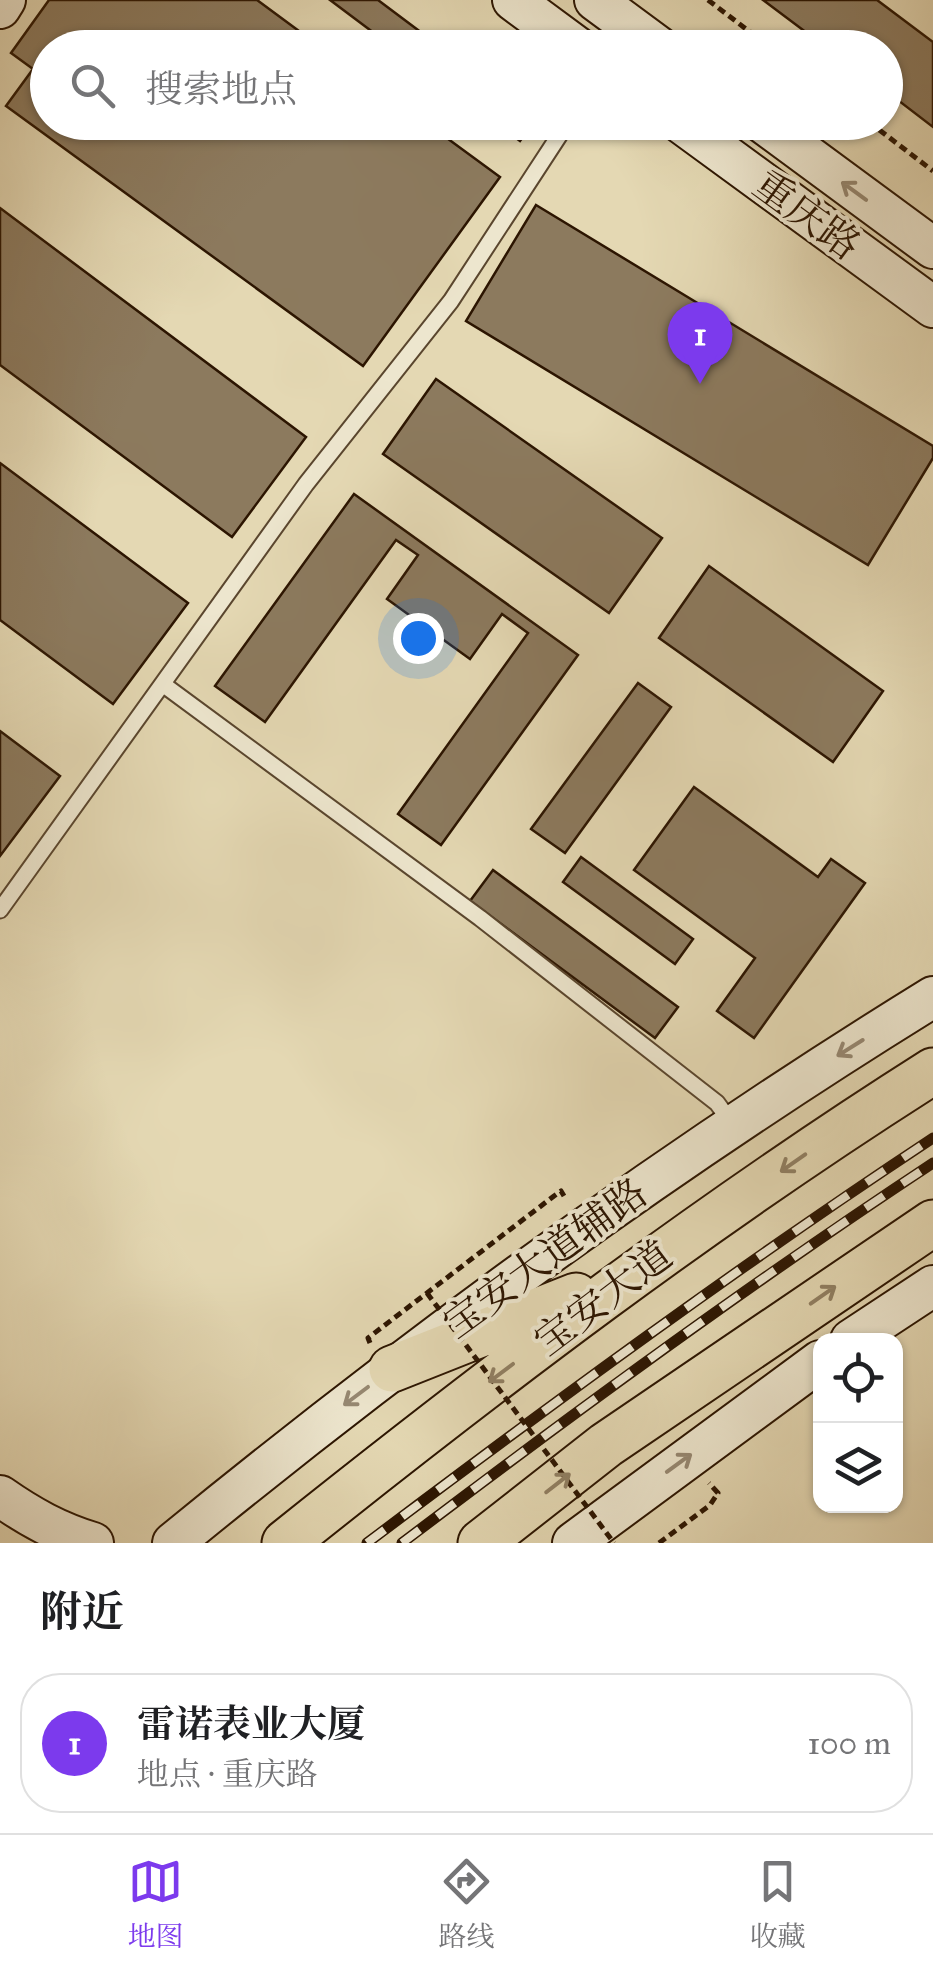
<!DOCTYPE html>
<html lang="zh">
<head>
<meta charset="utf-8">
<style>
  :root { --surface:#fff; --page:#f2f2f2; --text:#202124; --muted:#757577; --line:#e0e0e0; --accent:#7c3aed }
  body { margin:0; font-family:"IM FELL Great Primer","Noto Serif SC",serif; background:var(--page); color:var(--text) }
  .controls { position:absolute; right:30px; bottom:30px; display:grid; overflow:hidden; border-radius:20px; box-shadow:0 2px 8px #0004 }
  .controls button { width:90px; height:90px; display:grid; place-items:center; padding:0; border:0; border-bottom:2px solid var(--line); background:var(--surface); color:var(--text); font:50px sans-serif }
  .you { position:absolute; left:418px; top:638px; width:35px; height:35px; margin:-25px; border:8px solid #fff; border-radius:50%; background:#1a73e8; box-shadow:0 0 0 15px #1a73e833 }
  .badge { display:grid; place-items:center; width:65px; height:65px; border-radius:50%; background:var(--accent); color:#fff; font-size:32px; font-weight:700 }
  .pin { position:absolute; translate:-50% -82px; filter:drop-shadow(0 2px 5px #0008) }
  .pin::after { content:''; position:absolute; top:52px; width:35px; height:30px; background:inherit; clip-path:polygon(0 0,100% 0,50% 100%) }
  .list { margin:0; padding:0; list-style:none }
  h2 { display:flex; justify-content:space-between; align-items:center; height:130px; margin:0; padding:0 40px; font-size:42px }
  h2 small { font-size:32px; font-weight:400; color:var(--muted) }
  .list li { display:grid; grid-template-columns:65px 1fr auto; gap:30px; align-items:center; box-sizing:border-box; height:140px; margin:0 20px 20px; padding:0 20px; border:2px solid var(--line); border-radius:40px }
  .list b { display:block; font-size:38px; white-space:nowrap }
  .list p { margin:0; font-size:32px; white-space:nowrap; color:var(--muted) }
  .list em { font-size:32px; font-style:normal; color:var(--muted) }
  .icon { flex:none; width:55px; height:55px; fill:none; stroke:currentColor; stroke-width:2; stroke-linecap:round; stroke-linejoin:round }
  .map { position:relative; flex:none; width:933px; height:1543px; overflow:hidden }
  .search { position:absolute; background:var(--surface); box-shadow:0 2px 8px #0004; left:30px; right:30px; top:30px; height:110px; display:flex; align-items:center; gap:25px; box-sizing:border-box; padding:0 35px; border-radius:55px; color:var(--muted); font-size:38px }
  .sheet { height:290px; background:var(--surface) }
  nav { display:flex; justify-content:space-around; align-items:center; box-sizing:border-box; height:140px; border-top:2px solid var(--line); background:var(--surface); font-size:28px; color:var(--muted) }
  nav a { display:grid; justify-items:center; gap:5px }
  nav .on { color:var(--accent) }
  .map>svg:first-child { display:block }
  .building { fill:#8c7a5e; stroke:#2c1501; stroke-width:2.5 }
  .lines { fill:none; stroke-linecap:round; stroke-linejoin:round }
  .lane-casing { stroke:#5a462e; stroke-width:19 }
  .secondary-casing { stroke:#2c1501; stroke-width:44 }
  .primary-casing { stroke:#2c1501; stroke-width:49 }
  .path { stroke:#2c1501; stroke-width:5; stroke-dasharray:8 5; stroke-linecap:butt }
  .lane { stroke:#ede6ce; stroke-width:15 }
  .secondary { stroke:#ede6ce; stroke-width:40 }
  .primary { stroke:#e4d8b3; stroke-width:45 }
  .rail-casing { stroke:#2c1501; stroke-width:11 }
  .rail { stroke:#ede6ce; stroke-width:8; stroke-dasharray:22; stroke-linecap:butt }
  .path-bridge { stroke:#2c1501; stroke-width:5; stroke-dasharray:8 5; stroke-linecap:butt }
  .oneway { stroke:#968872 }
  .oneway2 { stroke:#918063 }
  .labels { text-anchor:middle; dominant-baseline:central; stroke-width:8; stroke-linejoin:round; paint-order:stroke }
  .street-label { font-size:40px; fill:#2c1501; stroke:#ede6ce }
</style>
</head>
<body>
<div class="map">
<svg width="933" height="1543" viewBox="0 0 933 1543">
  <rect width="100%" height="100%" fill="#e4d8b3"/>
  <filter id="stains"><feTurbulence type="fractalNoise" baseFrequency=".002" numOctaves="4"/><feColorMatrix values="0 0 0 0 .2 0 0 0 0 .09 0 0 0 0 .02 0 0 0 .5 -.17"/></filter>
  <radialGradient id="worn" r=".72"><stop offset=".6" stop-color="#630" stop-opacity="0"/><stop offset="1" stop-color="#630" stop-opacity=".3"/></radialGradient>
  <path class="building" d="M49,0h208l65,48h-274v74h377l75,55 -137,189 -357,-260 27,-37 -22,-16z
    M330,0h48l64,48h-48z
    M763,0h114l56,42v85l-47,-36v-43h-59z
    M495,122h39l-14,19z
    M536,205l397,241v12l-65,107 -402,-244z
    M0,208l306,229 -74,100 -232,-172z
    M436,379l226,159 -53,75 -226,-159z
    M0,463l188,140 -75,101 -113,-84z
    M354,494l224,161 -137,190 -43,-31 130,-181 -26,-19 -32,45 -83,-60 31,-44 -22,-15 -131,182 -50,-36z
    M709,566l174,125 -50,71 -174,-124z
    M638,683l33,24 -106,146 -34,-24z
    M0,731l60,45 -60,80z
    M694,787l124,90 13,-18 34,24 -111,155 -37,-27 38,-53 -121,-88z
    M581,857l112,82 -18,25 -112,-82z
    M493,870l185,137 -23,31 -185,-137z"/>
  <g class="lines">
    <defs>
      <path id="lane" d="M164,685l316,233 237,185 16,22
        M0,910l306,-426 145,-183 117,-179"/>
      <path id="secondary" d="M513,0l65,48
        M595,0l65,48
        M0,8l5,-8
        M680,122l253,185
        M762,122l171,126
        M851,1340l82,-54
        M0,1496c30,21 57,36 93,47
        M173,1543c242,-198 494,-382 760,-546
        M573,1543l247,-182"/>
      <path id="primary" d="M392,1369l184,-73
        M285,1543c209,-167 422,-329 648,-472
        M481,1543l125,-98 327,-222"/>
    </defs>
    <use href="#lane" class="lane-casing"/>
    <use href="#secondary" class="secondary-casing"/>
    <use href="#primary" class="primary-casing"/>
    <path class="path" d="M708,0l63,48
      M869,122l64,49
      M370,1343l-2,-5 186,-142 7,-5 3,5
      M659,1543l51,-38 8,-12 -9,-10"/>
    <use href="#lane" class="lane"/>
    <use href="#secondary" class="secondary"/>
    <use href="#primary" class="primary"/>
    <defs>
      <path id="rail" d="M367,1543c186,-140 372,-277 566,-405
        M402,1543c174,-132 349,-260 531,-380"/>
    </defs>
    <use href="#rail" class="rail-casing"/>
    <use href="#rail" class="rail"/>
    <path class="path-bridge" d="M427,1293l187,250"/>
  </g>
  <defs><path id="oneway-shaft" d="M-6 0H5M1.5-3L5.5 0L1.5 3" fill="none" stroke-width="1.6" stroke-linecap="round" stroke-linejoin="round" transform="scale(2.5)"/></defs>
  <g class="oneway">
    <use href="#oneway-shaft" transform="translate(854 191) rotate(-144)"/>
    <use href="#oneway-shaft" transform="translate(850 1048) rotate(148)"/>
    <use href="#oneway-shaft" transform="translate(356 1396) rotate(143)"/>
    <use href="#oneway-shaft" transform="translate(679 1463) rotate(-36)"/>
  </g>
  <g class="oneway2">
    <use href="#oneway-shaft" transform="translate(793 1163) rotate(145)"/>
    <use href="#oneway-shaft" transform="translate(823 1295) rotate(-35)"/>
    <use href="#oneway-shaft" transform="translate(501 1373) rotate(143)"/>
    <use href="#oneway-shaft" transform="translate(558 1483) rotate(-38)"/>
  </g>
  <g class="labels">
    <g class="street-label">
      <text transform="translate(807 215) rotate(36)">重庆路</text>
      <text transform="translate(545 1258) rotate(-36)">宝安大道辅路</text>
      <text transform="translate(603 1298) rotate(-37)">宝安大道</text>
    </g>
  </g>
  <rect width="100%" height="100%" filter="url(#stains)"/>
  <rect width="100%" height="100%" fill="url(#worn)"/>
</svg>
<div class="controls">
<button><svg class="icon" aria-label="locate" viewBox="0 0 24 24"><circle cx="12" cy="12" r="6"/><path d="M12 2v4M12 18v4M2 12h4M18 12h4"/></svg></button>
<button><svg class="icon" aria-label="layers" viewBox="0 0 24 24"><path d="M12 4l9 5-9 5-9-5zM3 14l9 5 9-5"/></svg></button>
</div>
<div class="you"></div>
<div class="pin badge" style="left:700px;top:384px">1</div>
<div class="search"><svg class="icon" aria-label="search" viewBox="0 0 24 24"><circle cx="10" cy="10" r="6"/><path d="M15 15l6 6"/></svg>搜索地点</div>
</div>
<section class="sheet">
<h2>附近<small></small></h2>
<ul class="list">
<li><span class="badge">1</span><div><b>雷诺表业大厦</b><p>地点 · 重庆路</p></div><em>100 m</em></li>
</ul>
</section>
<nav>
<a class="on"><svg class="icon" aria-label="map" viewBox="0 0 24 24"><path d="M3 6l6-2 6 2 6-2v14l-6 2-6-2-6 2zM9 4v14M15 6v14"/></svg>地图</a>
<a><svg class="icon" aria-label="directions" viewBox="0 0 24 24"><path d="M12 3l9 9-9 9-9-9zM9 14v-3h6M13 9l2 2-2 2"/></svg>路线</a>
<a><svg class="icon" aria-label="saved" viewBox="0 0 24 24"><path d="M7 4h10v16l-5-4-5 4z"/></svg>收藏</a>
</nav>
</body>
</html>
